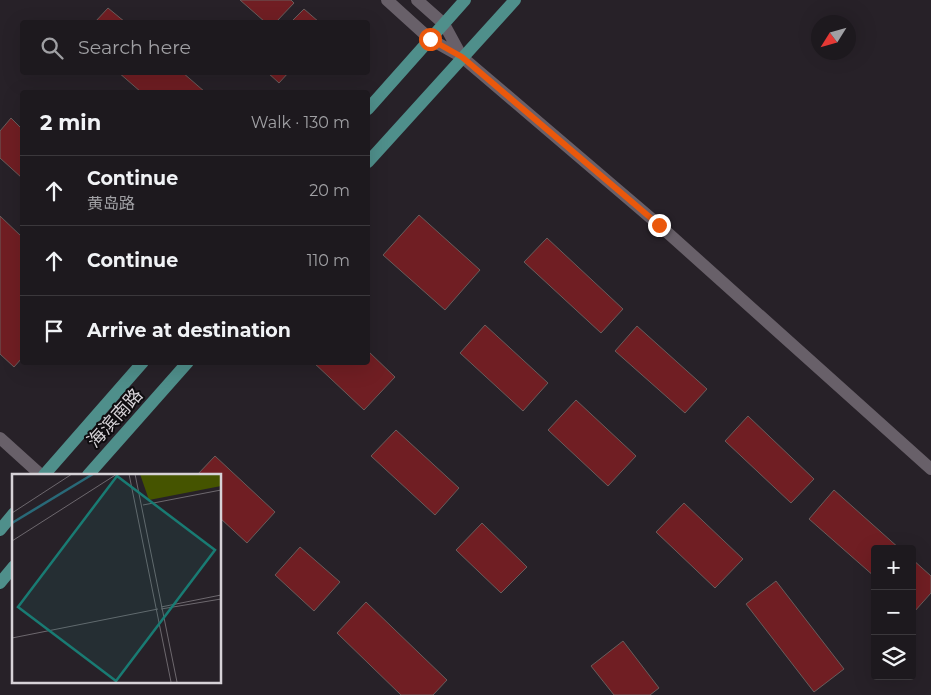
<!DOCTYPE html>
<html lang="en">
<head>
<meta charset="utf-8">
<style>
  :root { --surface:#1d191e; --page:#2a262b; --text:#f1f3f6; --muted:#a0a0a4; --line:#3b383c }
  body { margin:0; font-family:Montserrat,"Noto Sans SC",sans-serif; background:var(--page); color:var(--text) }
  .controls { position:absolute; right:15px; bottom:15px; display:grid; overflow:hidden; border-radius:5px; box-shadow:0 5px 20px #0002 }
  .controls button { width:45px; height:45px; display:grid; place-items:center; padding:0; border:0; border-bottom:1px solid var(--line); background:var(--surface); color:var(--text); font:25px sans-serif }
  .compass { position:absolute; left:811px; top:15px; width:45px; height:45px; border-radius:50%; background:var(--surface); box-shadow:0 5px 20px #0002; rotate:233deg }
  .stop { position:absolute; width:15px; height:15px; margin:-11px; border:4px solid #ea580c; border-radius:50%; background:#fff }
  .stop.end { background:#ea580c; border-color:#fff; box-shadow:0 1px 5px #0008 }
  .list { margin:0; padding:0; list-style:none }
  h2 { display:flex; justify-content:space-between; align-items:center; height:65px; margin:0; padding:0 20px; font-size:21px }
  h2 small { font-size:16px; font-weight:400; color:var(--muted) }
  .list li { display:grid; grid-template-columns:32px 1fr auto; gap:15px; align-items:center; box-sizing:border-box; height:70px; padding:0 20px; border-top:1px solid var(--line) }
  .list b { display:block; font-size:19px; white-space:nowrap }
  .list p { margin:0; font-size:16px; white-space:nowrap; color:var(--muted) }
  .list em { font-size:16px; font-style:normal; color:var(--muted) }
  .icon { flex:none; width:28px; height:28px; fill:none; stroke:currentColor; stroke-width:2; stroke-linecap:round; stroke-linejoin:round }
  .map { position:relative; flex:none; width:931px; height:695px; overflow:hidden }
  .search { position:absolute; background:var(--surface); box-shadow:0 5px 20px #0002; left:20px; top:20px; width:350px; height:55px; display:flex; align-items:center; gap:12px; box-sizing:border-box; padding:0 18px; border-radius:5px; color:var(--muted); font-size:19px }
  .panel { position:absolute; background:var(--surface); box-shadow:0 5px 20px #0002; left:20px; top:90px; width:350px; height:275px; border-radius:5px }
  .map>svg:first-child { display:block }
  .building { fill:#701e23; stroke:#695d5c }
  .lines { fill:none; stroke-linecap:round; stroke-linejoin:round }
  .minor { stroke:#686069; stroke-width:12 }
  .tertiary { stroke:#686069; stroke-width:12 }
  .secondary { stroke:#686069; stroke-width:12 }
  .primary { stroke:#4f8f8b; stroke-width:12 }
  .route { stroke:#ea580c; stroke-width:6 }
  .labels { text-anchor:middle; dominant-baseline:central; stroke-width:4; stroke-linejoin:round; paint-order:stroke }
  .street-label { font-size:18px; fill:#d6d2d7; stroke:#0e0c0f }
  .inset-river { fill:none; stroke:#296978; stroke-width:2.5 }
  .inset-road { fill:none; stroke:#6d686e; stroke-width:1 }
  .view { fill:#197b73; fill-opacity:0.15; stroke:#197b73; stroke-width:2.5 }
  .inset-edge { fill:none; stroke:#d6d2d7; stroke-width:2.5 }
</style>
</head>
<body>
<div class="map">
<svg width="931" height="695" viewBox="0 0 931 695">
  <rect width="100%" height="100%" fill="#272128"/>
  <path class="building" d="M240,0h51l3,3 -18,19h-11z
    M108,8l17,14h-30z
    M304,9l15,13h-28z
    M118,72h64l23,20h-64z
    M267,72h22l-10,11z
    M11,118l11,11v49l-22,-20v-27z
    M419,215l61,55 -35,40 -62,-55z
    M0,216l22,21v121l-8,9 -14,-13z
    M547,238l76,71 -22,24 -77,-71z
    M485,325l63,58 -25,28 -63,-58z
    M637,326l70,63 -22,24 -70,-62z
    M368,351l27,26 -31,33 -51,-48h55z
    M576,400l60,56 -28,30 -60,-56z
    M748,416l66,63 -23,24 -66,-62z
    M396,430l63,58 -24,27 -64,-59z
    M215,456l60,56 -28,31 -27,-25v-43h-23z
    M834,490l66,59h-25v28l-66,-58z
    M684,503l59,56 -28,29 -59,-56z
    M482,523l45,44 -26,26 -45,-43z
    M300,547l40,35 -26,29 -39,-36z
    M912,559l19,17v17l-17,19 -2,-2z
    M776,581l68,88 -30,23 -68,-88z
    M366,602l81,78 -14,15h-32l-64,-62z
    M623,641l36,47 -9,7h-36l-23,-29z"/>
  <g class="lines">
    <path class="minor" d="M462,57l197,168 272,244"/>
    <path class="tertiary" d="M0,438l41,37"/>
    <path class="secondary" d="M387,0l43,39 32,18
      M417,0l27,24 18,33"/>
    <path class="primary" d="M368,109l97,-109
      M368,162l147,-162
      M44,475l99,-113
      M88,475l100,-113
      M0,530l14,-17
      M0,583l14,-17"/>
  </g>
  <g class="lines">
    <path class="route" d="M430,39l32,18 197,168"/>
  </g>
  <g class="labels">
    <g class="street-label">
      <text transform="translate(115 418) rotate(-48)">海滨南路</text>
    </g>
  </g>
  <g transform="translate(12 474)">
    <rect width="209" height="209" fill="#272128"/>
    <path d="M128,0h81v12l-72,14z" fill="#455400"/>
    <path class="inset-river" d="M0,49l81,-49"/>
    <path class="inset-road" d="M117,0l42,208M123,0l42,208M131,31l78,-15M0,39l60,-39M0,67l105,-67M149,133l60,-12M149,135l60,-10M0,164l146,-29"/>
    <path class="view" d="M105,2l98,74 -99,131 -98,-74z"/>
    <rect width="209" height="209" class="inset-edge"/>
  </g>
</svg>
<div class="controls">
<button>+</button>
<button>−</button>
<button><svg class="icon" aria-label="layers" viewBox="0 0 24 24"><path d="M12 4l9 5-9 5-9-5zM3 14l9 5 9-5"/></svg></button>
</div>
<svg class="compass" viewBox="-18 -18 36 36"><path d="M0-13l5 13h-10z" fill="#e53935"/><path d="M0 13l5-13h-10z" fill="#a0a0a4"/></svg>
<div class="stop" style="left:430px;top:39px"></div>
<div class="stop end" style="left:659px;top:225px"></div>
<div class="search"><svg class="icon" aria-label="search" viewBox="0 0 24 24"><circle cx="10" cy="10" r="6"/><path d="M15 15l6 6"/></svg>Search here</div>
<section class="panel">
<h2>2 min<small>Walk · 130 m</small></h2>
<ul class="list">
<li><svg class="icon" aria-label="ahead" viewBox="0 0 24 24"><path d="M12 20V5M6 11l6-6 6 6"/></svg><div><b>Continue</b><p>黄岛路</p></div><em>20 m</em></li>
<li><svg class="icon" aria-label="ahead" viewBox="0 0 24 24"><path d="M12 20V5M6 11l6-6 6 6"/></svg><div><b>Continue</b></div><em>110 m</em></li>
<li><svg class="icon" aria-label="arrive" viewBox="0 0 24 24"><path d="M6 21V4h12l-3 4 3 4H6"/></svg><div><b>Arrive at destination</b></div></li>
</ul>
</section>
</div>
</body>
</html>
